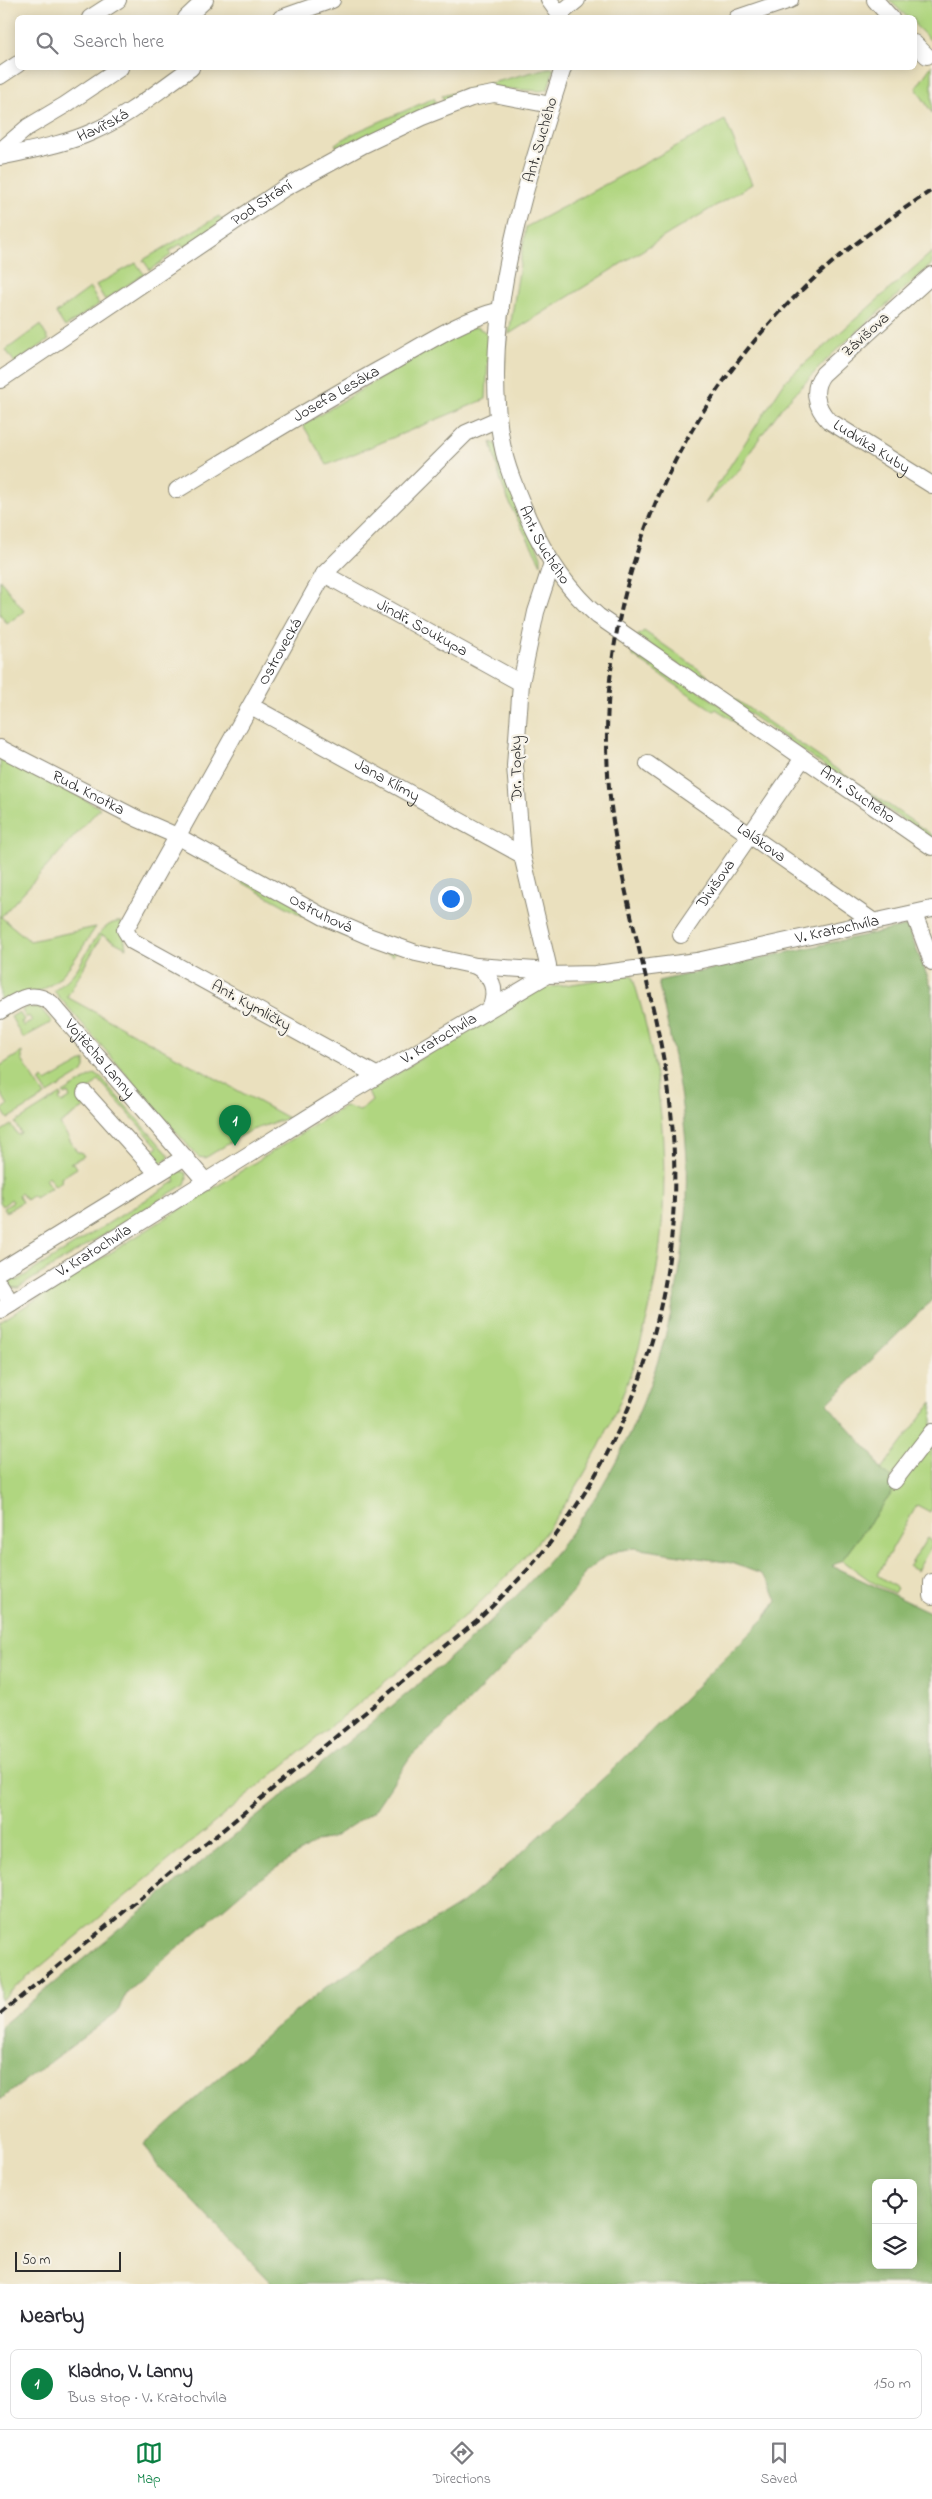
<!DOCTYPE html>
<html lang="en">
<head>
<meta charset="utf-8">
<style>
  :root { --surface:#fff; --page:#f2f2f3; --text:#2b2b33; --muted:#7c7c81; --line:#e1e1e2; --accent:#0b8043 }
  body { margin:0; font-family:"Indie Flower",sans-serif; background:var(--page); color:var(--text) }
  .controls { position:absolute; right:15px; bottom:15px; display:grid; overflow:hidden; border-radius:8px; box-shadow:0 2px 12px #0003 }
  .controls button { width:45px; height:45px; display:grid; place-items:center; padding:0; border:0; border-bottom:1px solid var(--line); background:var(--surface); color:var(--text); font:25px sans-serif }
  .scale { position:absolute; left:15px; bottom:12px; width:106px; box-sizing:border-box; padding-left:5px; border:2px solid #2b2b2b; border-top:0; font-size:14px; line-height:18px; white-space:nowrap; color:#2b2b2b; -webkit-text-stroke:4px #f7f3e8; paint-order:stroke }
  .you { position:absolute; left:450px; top:898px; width:18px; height:18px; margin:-12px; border:4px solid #fff; border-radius:50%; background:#1a73e8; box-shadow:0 0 0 8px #1a73e833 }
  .badge { display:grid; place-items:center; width:32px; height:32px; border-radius:50%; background:var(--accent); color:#fff; font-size:16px; font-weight:700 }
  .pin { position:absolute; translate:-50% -41px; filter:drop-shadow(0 1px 2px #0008) }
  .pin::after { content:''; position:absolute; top:26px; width:18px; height:15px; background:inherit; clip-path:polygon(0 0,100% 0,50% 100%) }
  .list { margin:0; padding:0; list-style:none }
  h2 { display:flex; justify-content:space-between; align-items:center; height:65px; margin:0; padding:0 20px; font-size:21px }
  h2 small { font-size:16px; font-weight:400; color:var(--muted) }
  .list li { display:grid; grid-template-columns:32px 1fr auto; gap:15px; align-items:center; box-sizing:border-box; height:70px; margin:0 10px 10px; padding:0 10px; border:1px solid var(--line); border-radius:8px }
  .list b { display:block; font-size:19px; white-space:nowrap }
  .list p { margin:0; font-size:16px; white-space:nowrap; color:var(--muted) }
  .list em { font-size:16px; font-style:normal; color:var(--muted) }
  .icon { flex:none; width:28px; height:28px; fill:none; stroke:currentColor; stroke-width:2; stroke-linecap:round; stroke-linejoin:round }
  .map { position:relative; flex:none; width:932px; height:2284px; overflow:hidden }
  .search { position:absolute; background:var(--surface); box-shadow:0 2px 12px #0003; left:15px; right:15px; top:15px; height:55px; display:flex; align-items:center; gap:12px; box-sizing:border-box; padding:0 18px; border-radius:8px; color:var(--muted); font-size:19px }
  .sheet { height:145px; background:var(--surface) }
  nav { display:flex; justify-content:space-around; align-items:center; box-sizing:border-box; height:70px; border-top:1px solid var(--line); background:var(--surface); font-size:14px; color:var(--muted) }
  nav a { display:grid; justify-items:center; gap:2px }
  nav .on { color:var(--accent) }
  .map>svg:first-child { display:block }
  .green { fill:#b0d680; stroke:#6e8056 }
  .forest { fill:#8cb76e; stroke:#5c714c; fill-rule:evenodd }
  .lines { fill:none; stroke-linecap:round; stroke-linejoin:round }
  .minor-casing { stroke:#8a8674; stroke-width:18 }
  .minor { stroke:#fff; stroke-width:16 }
  .rail { stroke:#2b2b2b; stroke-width:4; stroke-dasharray:8 4; stroke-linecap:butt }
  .labels { text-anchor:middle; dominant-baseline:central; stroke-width:4.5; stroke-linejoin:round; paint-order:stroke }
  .street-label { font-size:16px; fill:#2b2b2b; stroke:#f7f3e8 }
</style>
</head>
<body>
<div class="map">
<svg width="932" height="2284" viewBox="0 0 932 2284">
  <rect width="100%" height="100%" fill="#f7f3e8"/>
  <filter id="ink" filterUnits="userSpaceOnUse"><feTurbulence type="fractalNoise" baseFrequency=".02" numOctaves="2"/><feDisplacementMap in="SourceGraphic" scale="10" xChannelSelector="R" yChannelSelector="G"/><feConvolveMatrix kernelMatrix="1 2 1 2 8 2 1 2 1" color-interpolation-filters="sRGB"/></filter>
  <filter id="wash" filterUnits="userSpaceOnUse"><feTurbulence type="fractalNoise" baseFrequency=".0096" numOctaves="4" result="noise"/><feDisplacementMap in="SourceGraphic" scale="20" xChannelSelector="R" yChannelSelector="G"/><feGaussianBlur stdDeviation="1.12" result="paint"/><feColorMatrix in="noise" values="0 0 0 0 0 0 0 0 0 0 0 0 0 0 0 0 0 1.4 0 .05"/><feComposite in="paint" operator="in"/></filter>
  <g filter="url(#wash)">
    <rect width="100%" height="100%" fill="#eae0be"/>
    <path class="green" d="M889,0h43v42l-17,-17 -1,-7 -7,-1z
      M932,65v48l-16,-25z
      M548,68h6l-6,21 -7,2 -47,-3 -50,13 -2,-5z
      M434,98l2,6 -97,45 -4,-5 21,-12z
      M725,120l27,64 -82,49 -161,101 17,-107z
      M219,216l4,5 -39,26 -3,-3 -12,7 2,4 -21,15 -7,-10z
      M932,252v12l-100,90 -49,52 -30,41 -12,21 -36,36 81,-124z
      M136,263l8,11 -39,26 -9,-15z
      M90,288l9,16 -34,23 -9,-14z
      M40,325l9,15 -34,23 -9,-13z
      M476,327l8,4 5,6 -3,62 -159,66 -24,-40 104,-63 61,-33z
      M491,442l5,2 45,113v7l-28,-53 -12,-29z
      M0,580l24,31 -17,13 -7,-10z
      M644,631l63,44 -1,4 226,156v5l-295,-204z
      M634,645l158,111 1,6 -77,-53 -2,2 -81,-55z
      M0,753l100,55 -99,109 29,24 66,-14c-15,21 -28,49 -52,62 -13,7 -30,10 -44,14z
      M188,847l207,105 -2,4 -72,-30 -139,-77z
      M122,922l4,26 -24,-13 -35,62 221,121 -39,13 -44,27 -7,-1 -144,-166c9,-7 17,-14 23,-22 10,-15 24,-50 45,-47z
      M632,975c61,194 36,395 -88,559 -21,27 -46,51 -70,74l-474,392v-678l345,-216 15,5 12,-10 -4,-9 144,-91 27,-12z
      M29,1007l12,2 11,13 -29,16 -12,-21 8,-5 5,8 -3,2 3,4 8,-5 -3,-5 -3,2 -4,-8z
      M22,1052v8l23,36 -37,23 -6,-9 6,-5 -8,-13v-26z
      M85,1060v8l-3,5 -34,21 -9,-13 4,-3 3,4z
      M95,1074l6,4 68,77 -1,4 -9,4 -9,-9 8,-7 -59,-67 -20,20 6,7 -25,17 17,28h4l3,4 -14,7h4l3,5 -16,10 1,3 -7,5 -7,-10 -3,3 6,9 -16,10 -2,-3 -7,5 -5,-7 -3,2 4,7 -16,10 -2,-4 9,-6 -2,-3 -8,7 -3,-4v-70l11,-7 7,10 3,-2 -6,-10 46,-29 1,3 -3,2 3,4 8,-5 -2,-5 -3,2 -2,-2z
      M178,1170l8,3 1,5 -2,6 -167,104 -9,-1 -6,-7 7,-7 6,8 160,-100 -5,-8z
      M932,1402v23l-40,53 -11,-8z
      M932,1439v69l-2,4 -13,-7 -40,70 20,13 -3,5 -22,-11 -30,-22z
      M927,1538l5,4v3l-15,26 -8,-4z"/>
    <path class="forest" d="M907,926l25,62v312l-105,104 46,51 8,15 13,11v9l-52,70 -10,6 100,47v671h-659l-98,-102 -16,-14 -15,-24 129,-114 53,-43 135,-83 47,-39 101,-92 156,-155 12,-17 -7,-18 -9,-9 -29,-11 -98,-15 -17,3 -14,7 -18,14 -11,19 -57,61 -71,72 -36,33 -36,54 -42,27 -15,3 -68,45 -122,106 -10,20 -117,88v-73l442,-362c42,-37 82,-73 117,-117 85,-105 133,-255 128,-389 -3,-60 -16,-120 -29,-178zM876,2183h37v82h-37z"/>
  </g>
  <g filter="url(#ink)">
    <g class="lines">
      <defs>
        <g id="minor">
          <path d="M549,0l13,18"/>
          <path d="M875,0l16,18"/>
          <path d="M560,14l17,-14"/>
          <path d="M90,18l28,-18"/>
          <path d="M186,18l19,-18"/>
          <path d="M281,18l51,-18"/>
          <path d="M737,18l53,-18"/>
          <path d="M914,43l13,13"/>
          <path id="s1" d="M563,68c-37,116 -84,253 -61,376 5,26 16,50 26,74 17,37 39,72 70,98l334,231"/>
          <path d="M0,76l18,-12"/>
          <path d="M0,151l28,-24 37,-22 55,-37"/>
          <path id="s2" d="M0,157c31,-7 63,-12 92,-25 37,-16 67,-42 99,-64"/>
          <path id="s3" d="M932,275l-109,99c-12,15 -7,33 5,46l104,65"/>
          <path id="s4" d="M0,380l283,-191 80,-44 59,-28 49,-19 23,-4 57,11"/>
          <path id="s5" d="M177,490c69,-42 138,-85 209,-124 37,-21 74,-46 115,-56"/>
          <path id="s6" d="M324,574l197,109"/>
          <path id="s7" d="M251,706l271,149"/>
          <path id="s8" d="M0,748l138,71 39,17 147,81 44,19 48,17 60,13 60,4 11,5 1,-10 -26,-110 -7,-89 6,-83 15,-71 16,-49"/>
          <path id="s9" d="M648,764l226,158"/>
          <path d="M914,914l18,48"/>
          <path id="s10" d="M681,935l122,-177"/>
          <path d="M476,966c16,10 21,23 15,41"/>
          <path id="s11" d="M0,1011c18,-11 32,-22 51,-8l155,179"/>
          <path id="s12" d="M376,1075l-244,-134 -7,-11 199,-356 142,-141 32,-14"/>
          <path d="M85,1093l72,80"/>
          <path d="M0,1271l185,-114"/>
          <path d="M0,1285l11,18"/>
          <path id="s13" d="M0,1310l328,-205 219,-130 49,-1 101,-13 235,-52"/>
          <path d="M894,1481l38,-49"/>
          <path d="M932,1582v14"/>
        </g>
      </defs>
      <use href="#minor" class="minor-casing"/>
      <use href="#minor" class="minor"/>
      <path class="rail" d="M0,2014l482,-398c25,-24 50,-49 71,-77 107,-142 143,-314 109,-488 -18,-93 -48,-183 -54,-277 -11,-182 65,-361 196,-486 39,-38 83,-68 128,-98"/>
    </g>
  </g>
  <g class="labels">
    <g class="street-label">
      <text stroke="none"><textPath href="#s2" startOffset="108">Havířská</textPath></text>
      <text transform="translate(541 140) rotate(-74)">Ant. Suchého</text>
      <text stroke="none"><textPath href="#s4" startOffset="316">Pod Strání</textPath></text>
      <text transform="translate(866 335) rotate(-42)">Závišova</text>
      <text stroke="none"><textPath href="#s5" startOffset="186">Josefa Lesáka</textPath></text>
      <text stroke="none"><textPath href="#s3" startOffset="249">Ludvíka Kuby</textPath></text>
      <text stroke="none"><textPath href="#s1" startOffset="495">Ant. Suchého</textPath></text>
      <text stroke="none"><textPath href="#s6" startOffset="112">Jindř. Soukupa</textPath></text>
      <text stroke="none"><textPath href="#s12" startOffset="610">Ostrovecká</textPath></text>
      <text transform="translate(517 768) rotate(-91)">Dr. Topky</text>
      <text stroke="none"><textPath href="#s7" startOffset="155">Jana Klímy</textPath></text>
      <text stroke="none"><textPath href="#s8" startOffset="99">Rud. Knotka</textPath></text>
      <text stroke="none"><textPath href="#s1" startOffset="900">Ant. Suchého</textPath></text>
      <text stroke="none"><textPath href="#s9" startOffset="138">Lalákova</textPath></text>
      <text stroke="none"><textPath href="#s10" startOffset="62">Divišova</textPath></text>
      <text stroke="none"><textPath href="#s8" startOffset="361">Ostruhová</textPath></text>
      <text stroke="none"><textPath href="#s13" startOffset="936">V. Kratochvíla</textPath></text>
      <text transform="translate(251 1006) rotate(29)">Ant. Kymličky</text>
      <text stroke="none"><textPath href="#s13" startOffset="516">V. Kratochvíla</textPath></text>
      <text stroke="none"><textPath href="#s11" startOffset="130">Vojtěcha Lanny</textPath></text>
      <text stroke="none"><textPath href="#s13" startOffset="111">V. Kratochvíla</textPath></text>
    </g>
  </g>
</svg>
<div class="controls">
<button><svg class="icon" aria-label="locate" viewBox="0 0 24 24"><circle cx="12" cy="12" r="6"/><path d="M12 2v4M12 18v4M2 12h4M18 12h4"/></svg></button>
<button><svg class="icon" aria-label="layers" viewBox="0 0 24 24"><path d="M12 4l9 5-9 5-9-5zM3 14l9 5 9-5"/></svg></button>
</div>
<div class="scale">50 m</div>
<div class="you"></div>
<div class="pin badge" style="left:235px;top:1146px">1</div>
<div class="search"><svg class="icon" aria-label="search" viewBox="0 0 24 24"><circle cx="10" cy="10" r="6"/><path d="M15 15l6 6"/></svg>Search here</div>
</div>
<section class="sheet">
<h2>Nearby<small></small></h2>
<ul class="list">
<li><span class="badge">1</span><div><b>Kladno, V. Lanny</b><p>Bus stop · V. Kratochvíla</p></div><em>150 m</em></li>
</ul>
</section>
<nav>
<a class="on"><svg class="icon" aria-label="map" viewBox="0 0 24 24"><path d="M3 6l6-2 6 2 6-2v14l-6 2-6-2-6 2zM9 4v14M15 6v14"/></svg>Map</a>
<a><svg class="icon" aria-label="directions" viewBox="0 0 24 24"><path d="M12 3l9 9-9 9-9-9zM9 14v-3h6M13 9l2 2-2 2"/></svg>Directions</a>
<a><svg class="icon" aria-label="saved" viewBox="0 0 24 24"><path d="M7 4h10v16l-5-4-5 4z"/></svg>Saved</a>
</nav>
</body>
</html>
